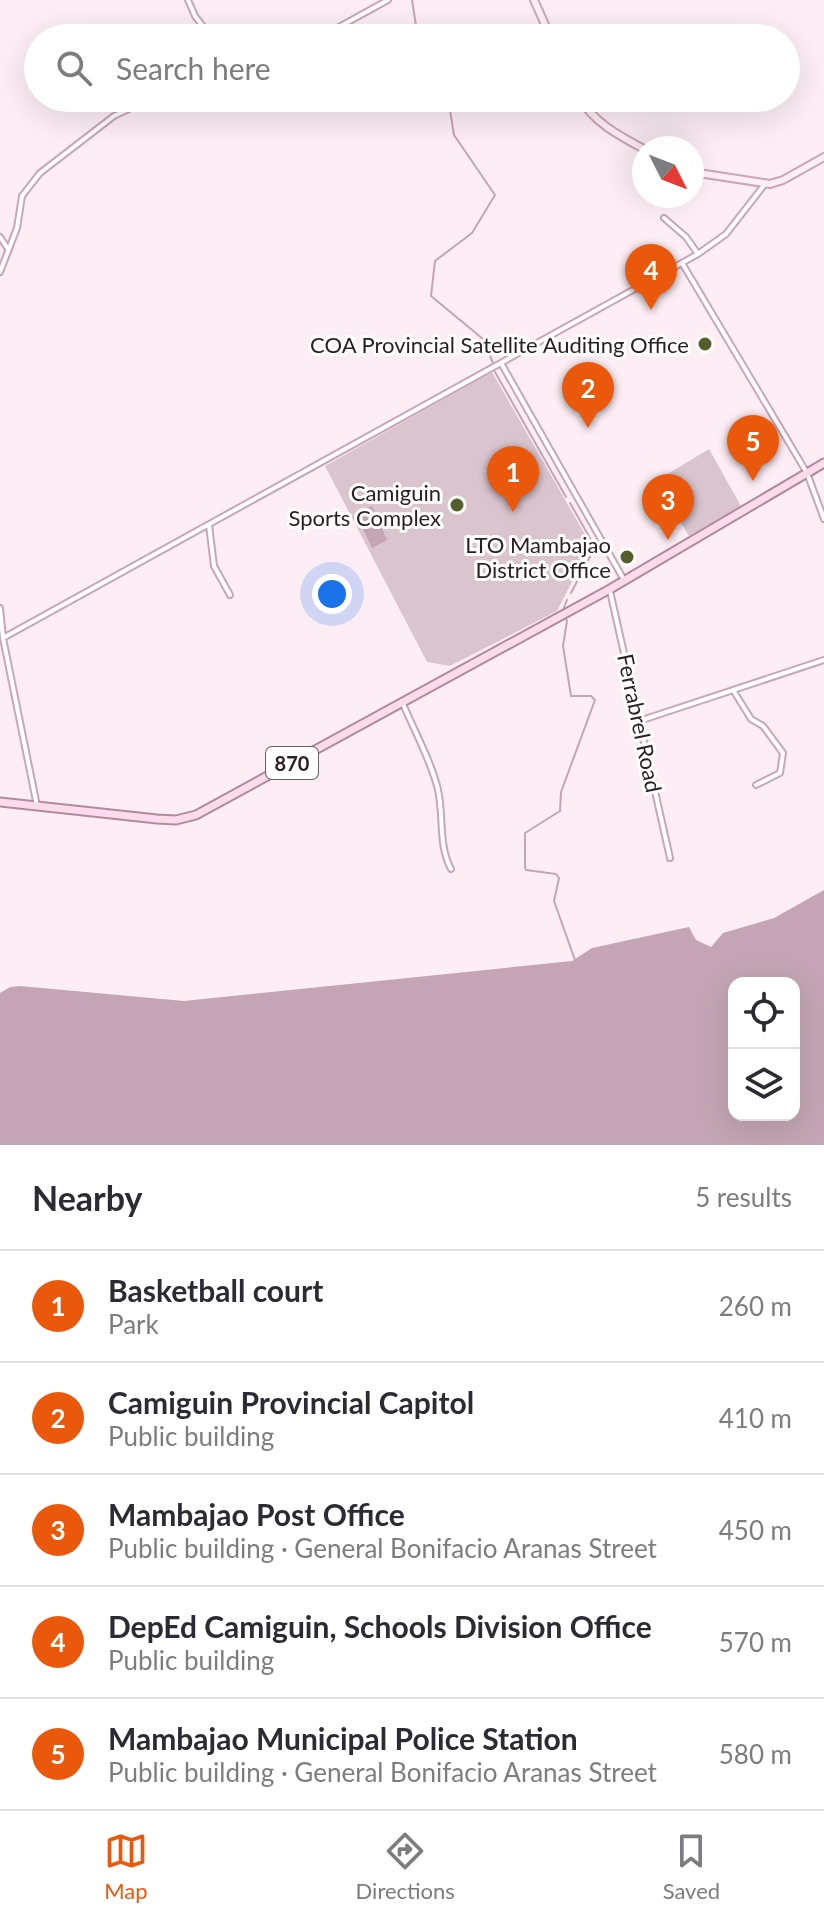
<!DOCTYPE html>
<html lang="en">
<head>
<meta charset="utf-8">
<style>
  :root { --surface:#fff; --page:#f7f7f7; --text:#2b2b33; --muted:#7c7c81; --line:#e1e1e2; --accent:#ea580c }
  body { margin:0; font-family:Lato,sans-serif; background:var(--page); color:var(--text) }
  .controls { position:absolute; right:24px; bottom:24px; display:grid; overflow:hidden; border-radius:16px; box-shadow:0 8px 32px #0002 }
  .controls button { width:72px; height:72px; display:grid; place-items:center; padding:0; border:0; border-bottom:2px solid var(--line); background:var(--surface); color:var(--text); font:40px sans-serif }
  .compass { position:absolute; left:632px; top:136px; width:72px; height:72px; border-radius:50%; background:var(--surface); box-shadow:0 8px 32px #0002; rotate:132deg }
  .you { position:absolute; left:332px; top:594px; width:28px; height:28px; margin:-20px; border:6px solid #fff; border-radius:50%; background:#1a73e8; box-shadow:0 0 0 12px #1a73e833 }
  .badge { display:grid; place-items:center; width:52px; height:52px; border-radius:50%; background:var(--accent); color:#fff; font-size:26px; font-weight:700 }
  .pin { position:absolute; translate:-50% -66px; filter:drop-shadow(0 2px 4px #0008) }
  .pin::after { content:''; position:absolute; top:42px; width:28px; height:24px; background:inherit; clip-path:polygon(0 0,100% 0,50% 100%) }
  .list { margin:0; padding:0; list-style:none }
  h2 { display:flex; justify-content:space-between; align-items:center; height:104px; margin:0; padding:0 32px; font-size:34px }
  h2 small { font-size:26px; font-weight:400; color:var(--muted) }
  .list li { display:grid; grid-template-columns:52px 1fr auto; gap:24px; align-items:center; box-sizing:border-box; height:112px; padding:0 32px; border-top:2px solid var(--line) }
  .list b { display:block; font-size:30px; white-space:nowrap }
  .list p { margin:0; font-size:26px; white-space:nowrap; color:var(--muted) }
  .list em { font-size:26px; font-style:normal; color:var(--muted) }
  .icon { flex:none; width:44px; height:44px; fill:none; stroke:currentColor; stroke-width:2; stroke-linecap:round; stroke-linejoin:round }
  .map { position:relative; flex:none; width:824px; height:1145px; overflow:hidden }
  .search { position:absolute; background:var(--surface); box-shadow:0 8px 32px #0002; left:24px; right:24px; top:24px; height:88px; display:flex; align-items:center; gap:20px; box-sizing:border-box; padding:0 28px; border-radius:44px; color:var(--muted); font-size:30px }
  .sheet { height:664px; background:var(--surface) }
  nav { display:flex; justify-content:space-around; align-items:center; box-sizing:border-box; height:112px; border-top:2px solid var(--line); background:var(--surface); font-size:22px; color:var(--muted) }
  nav a { display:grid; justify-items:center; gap:4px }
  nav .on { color:var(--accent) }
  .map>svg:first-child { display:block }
  .green { fill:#dac5cf }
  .water { fill:#c5a5b5; fill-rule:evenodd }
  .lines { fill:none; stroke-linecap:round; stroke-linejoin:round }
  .stream { stroke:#c5a5b5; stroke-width:2 }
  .street-casing { stroke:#c9a6b8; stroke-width:8 }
  .secondary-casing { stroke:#c9a6b8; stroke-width:10 }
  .primary-casing { stroke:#b18a9e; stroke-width:11 }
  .street { stroke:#fff; stroke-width:4 }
  .secondary { stroke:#feeef5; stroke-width:6 }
  .primary { stroke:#fcdcec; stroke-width:7 }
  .poi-dot { fill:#565d2c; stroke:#fff; stroke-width:3 }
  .labels { text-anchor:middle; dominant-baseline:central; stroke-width:6; stroke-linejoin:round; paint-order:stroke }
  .shield { fill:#fff; stroke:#6a6166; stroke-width:2 }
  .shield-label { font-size:20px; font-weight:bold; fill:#2a1d24 }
  .poi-label { font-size:22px; fill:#2a1d24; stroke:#fff; text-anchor:end }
  .street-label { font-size:22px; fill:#2a1d24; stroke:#fff }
</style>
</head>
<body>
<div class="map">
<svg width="824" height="1145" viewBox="0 0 824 1145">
  <rect width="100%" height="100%" fill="#fdeef5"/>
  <path class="green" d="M492,372l99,173 -34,66 -107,55 -23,-4 -102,-196z
    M709,449l32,57 -52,30 -33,-55z"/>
  <path class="water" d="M372,506l15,34 -15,8 -16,-34z
    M824,890v255h-824v-152l10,-6 10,-1 164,15 388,-40 20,-13 97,-21 7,13 15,7 12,-14 51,-15zM734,983h60v132h-60z"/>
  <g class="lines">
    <path class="stream" d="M412,0l6,38
      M448,98l6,37 41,60 -23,38 -37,28 -4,35 52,43 10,24
      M495,372l71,125
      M570,503l25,44 -24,46
      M563,610l4,-10
      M565,616l2,5 -4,25 8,50h20l4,4 -34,92 -1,19 -35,22v34l1,3 30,4 3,4 -5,23 21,59"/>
    <defs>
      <path id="street" d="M188,0l7,16 17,22
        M319,38l69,-38
        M664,218l22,19 12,17
        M0,237l8,12
        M682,263l125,210 17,46
        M0,272l17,-44 5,-32 18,-23 74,-57 30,-14 27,-4
        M501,363l123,217
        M209,525l5,41 16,29
        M610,591l60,267
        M0,608l3,30 34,168
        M3,638l695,-384 28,-20 39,-50
        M733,690l18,29 12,7 20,27 -3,20 -24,12
        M403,704c11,26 29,59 35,86 6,26 0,55 13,79
        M639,721l185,-61"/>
      <path id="secondary" d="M534,0l17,38
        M580,98c14,25 40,38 64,51
        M692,172l78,12 13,-4 41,-23"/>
      <path id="primary" d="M0,802l157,17 19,1 20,-5 414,-226 214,-126"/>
    </defs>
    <use href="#street" class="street-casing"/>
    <use href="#secondary" class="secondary-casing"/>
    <use href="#primary" class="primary-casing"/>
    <use href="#street" class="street"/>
    <use href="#secondary" class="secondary"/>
    <use href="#primary" class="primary"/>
  </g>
  <g class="poi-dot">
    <circle cx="705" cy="344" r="8"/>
    <circle cx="457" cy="505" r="8"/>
    <circle cx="627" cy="557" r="8"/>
  </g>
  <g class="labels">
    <rect class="shield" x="266" y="747" width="52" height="32" rx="6"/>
    <g class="shield-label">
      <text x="292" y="763">870</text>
    </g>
    <g class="poi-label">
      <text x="689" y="344">COA Provincial Satellite Auditing Office</text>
      <text x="441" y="492">Camiguin<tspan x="441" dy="25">Sports Complex</tspan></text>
      <text x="611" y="544">LTO Mambajao<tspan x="611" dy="25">District Office</tspan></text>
    </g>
    <g class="street-label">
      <text transform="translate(640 723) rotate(78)">Ferrabrel Road</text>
    </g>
  </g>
</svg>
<div class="controls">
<button><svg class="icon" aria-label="locate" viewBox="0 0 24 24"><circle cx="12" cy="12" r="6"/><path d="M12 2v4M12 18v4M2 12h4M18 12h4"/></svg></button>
<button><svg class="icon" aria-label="layers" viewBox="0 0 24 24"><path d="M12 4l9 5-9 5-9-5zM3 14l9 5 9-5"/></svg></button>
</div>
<svg class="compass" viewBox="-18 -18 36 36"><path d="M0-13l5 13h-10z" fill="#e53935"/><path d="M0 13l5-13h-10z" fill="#7c7c81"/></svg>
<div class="you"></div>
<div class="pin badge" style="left:513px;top:512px">1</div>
<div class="pin badge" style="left:588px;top:428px">2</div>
<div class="pin badge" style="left:668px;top:540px">3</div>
<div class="pin badge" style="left:651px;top:310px">4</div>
<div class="pin badge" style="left:753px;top:481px">5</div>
<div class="search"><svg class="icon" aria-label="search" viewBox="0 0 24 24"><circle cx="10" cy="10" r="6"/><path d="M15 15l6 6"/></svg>Search here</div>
</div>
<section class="sheet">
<h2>Nearby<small>5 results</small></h2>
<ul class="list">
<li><span class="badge">1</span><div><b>Basketball court</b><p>Park</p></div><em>260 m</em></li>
<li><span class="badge">2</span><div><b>Camiguin Provincial Capitol</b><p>Public building</p></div><em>410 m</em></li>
<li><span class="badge">3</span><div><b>Mambajao Post Office</b><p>Public building · General Bonifacio Aranas Street</p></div><em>450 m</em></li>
<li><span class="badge">4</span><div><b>DepEd Camiguin, Schools Division Office</b><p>Public building</p></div><em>570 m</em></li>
<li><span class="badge">5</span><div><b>Mambajao Municipal Police Station</b><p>Public building · General Bonifacio Aranas Street</p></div><em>580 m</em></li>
</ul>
</section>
<nav>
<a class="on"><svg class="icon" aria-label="map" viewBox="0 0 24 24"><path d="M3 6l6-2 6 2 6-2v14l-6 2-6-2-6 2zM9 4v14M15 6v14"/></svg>Map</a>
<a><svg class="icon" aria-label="directions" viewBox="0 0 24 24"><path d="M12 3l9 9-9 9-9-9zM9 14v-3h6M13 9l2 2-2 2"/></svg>Directions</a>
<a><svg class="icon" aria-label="saved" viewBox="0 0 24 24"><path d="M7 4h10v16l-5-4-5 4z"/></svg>Saved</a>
</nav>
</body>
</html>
